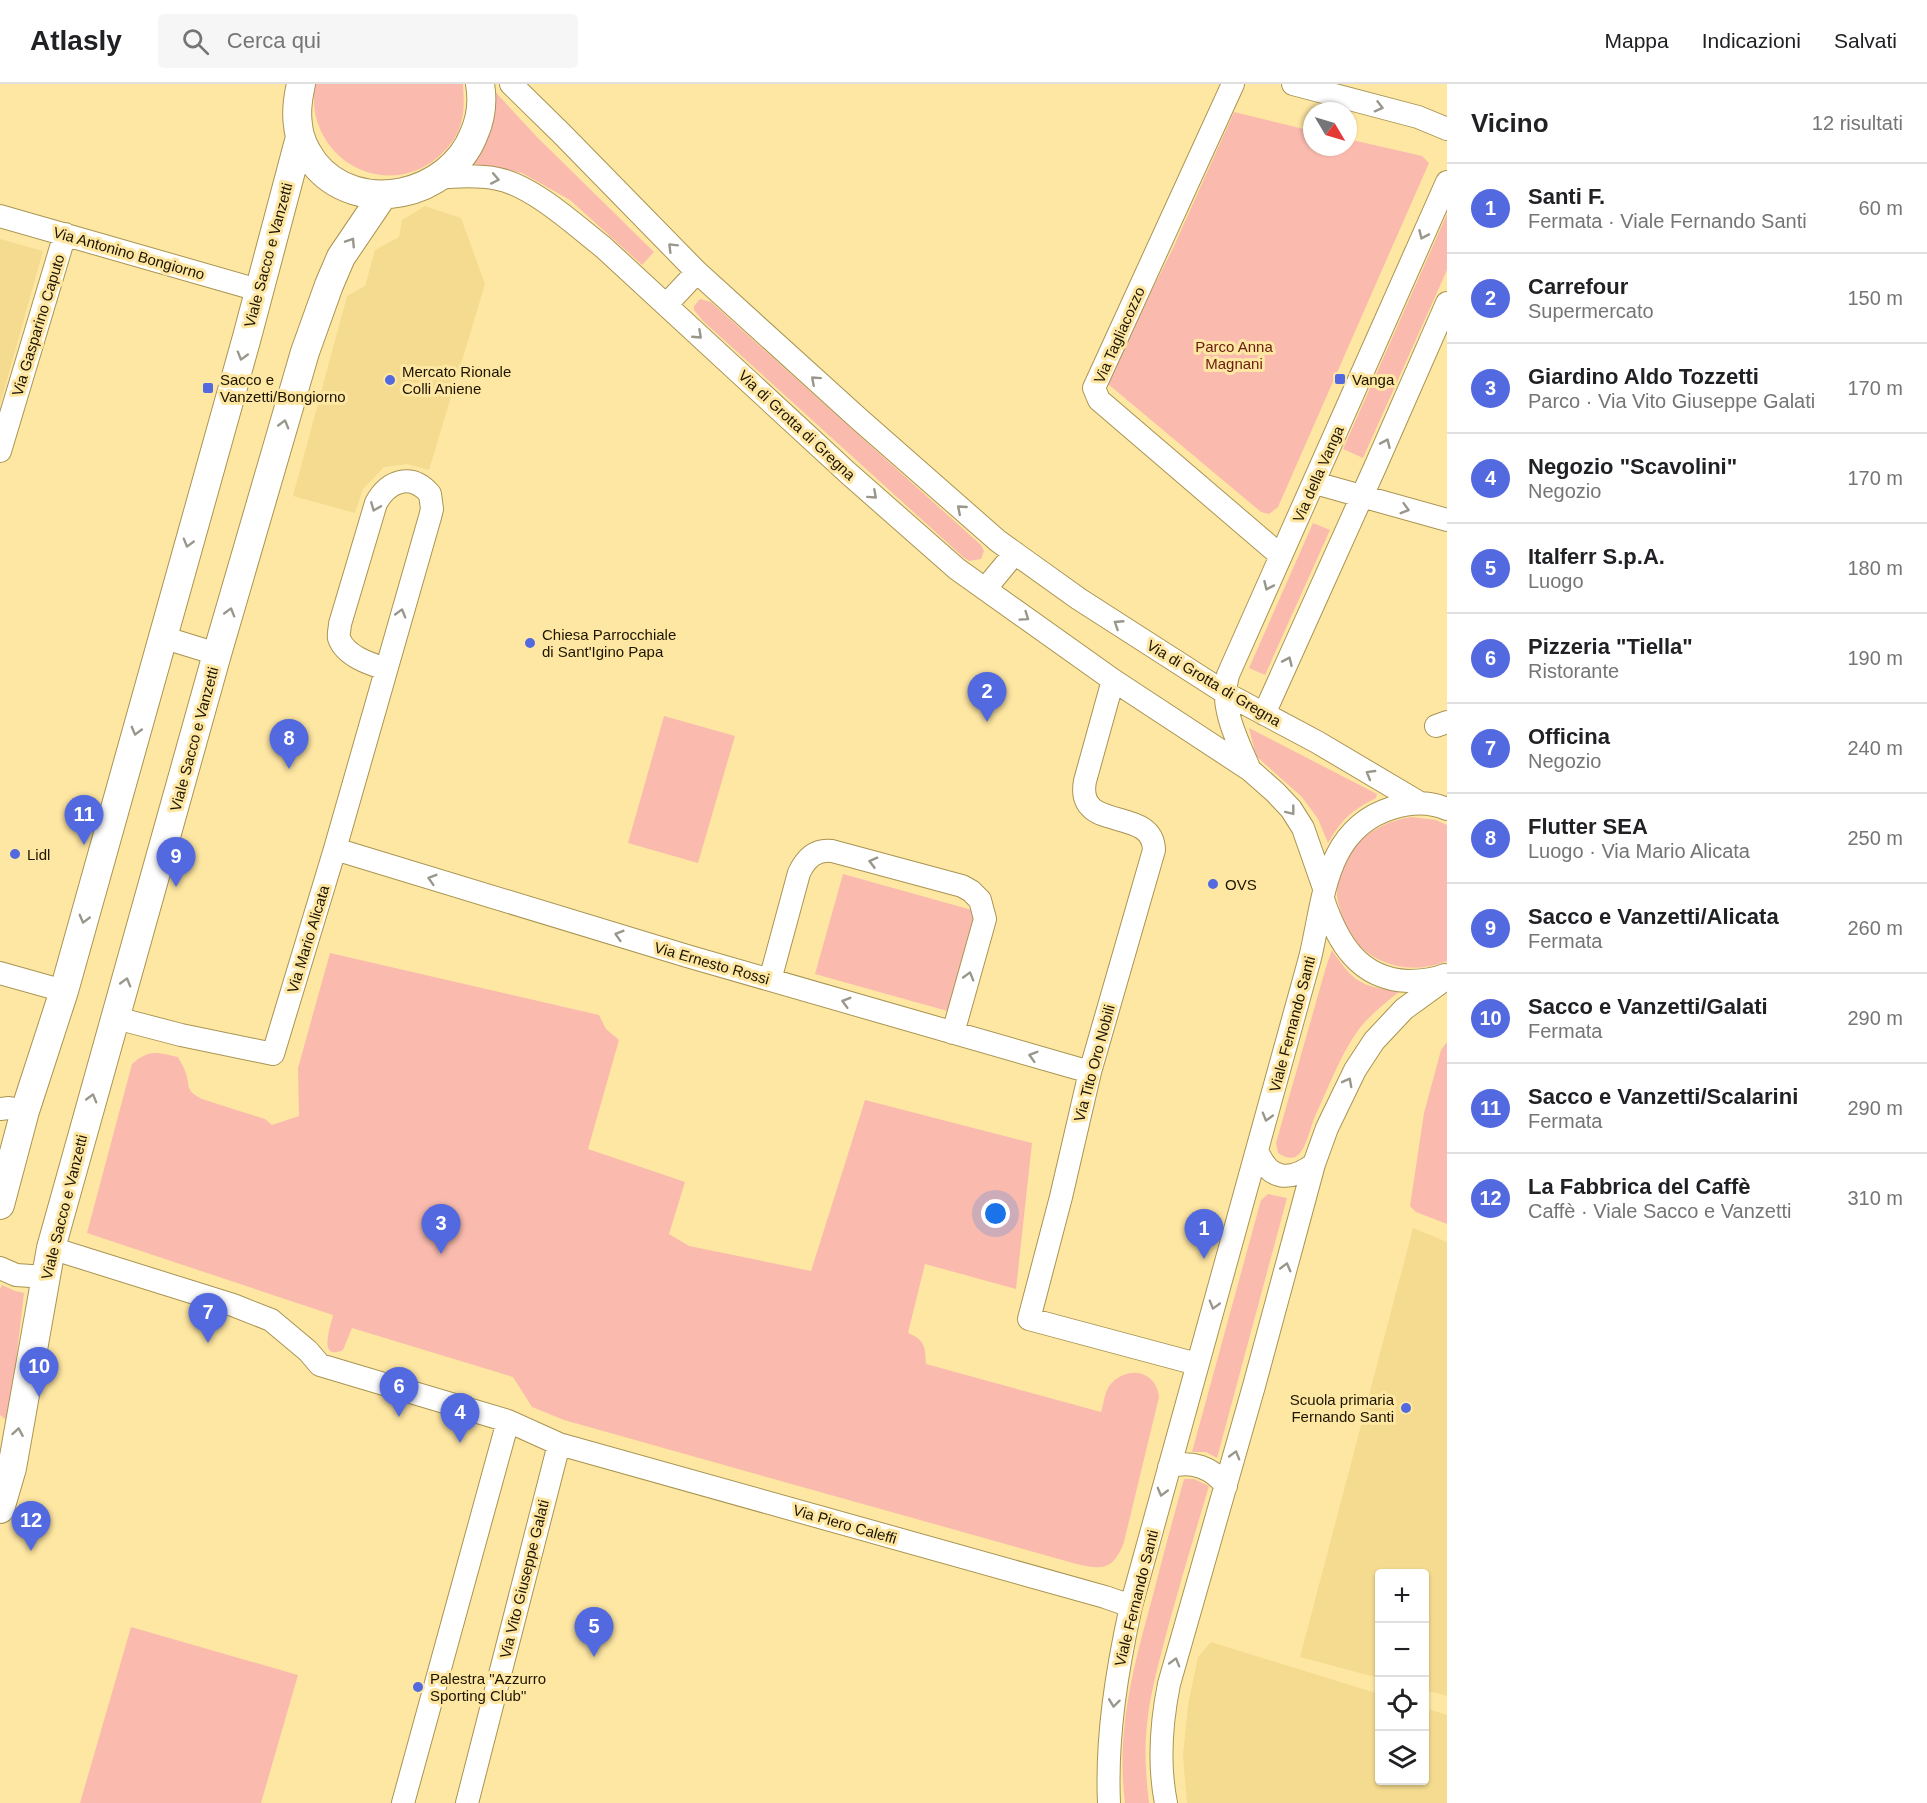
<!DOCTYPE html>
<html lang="it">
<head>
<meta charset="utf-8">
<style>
  :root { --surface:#fff; --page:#f6f6f6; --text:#202124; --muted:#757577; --line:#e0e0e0; --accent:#5369df }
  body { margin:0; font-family:Helvetica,sans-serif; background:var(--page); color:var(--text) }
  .controls { position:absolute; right:18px; bottom:18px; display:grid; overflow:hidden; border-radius:6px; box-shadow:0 2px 4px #0004 }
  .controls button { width:54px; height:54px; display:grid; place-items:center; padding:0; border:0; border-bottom:2px solid var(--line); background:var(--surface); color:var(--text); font:30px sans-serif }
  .compass { position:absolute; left:1303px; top:18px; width:54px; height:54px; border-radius:50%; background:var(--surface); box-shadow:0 2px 4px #0004; rotate:128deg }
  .you { position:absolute; left:996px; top:1130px; width:21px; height:21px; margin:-15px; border:4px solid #fff; border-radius:50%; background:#1a73e8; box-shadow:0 0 0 9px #1a73e833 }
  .badge { display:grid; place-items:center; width:39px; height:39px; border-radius:50%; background:var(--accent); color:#fff; font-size:20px; font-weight:700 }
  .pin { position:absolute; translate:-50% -50px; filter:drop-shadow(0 2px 3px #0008) }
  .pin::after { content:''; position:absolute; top:32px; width:21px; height:18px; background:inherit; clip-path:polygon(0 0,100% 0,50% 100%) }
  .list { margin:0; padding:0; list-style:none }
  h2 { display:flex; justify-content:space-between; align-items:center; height:78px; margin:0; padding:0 24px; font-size:26px }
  h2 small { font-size:20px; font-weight:400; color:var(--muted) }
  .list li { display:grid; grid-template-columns:39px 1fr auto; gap:18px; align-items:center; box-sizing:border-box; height:90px; padding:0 24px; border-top:2px solid var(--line) }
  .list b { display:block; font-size:22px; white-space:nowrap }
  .list p { margin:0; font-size:20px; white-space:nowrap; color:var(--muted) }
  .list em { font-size:20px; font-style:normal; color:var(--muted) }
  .icon { flex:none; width:33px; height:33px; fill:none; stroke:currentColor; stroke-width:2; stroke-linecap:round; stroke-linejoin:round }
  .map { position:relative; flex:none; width:1447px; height:1719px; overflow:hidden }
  header { display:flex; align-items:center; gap:36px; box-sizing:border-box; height:84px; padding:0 30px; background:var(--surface); border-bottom:2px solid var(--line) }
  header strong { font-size:28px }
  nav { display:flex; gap:33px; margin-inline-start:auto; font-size:21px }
  .search { width:420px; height:54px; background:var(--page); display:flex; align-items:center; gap:15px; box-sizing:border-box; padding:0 21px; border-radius:6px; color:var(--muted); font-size:22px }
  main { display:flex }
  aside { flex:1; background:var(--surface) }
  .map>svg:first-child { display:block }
  .built { fill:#f4db8f }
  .green { fill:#fabbae }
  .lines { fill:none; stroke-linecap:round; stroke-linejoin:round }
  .minor-casing { stroke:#a99452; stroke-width:24 }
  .tertiary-casing { stroke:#a99452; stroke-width:30 }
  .minor { stroke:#fff; stroke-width:22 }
  .tertiary { stroke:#fff; stroke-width:28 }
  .oneway { stroke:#99968c }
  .poi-dot { fill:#5369df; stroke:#fee7a3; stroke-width:2 }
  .labels { text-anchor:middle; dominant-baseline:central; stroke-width:6; stroke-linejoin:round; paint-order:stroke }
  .street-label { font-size:15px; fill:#1d1500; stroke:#fee7a3 }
  .park-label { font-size:15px; fill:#6a1b0f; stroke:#fee7a3 }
  .poi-label { font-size:15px; fill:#1d1500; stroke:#fee7a3; text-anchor:start }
</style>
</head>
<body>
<header>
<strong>Atlasly</strong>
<div class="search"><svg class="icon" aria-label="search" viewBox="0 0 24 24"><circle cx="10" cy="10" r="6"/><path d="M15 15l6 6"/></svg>Cerca qui</div>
<nav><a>Mappa</a><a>Indicazioni</a><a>Salvati</a></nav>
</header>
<main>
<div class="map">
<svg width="1447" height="1719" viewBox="0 0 1447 1719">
  <rect width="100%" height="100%" fill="#fee7a3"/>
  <path class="built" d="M425,122l36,12 24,66 -56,186 -22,-6 -23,3 -21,22 -8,24 -62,-17 54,-200 18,-10 10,-36 24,-13 3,-17z
    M0,155l43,12 -43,154z
    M1413,1144l34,14v454l-22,-6 -1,-116h-44l-1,104 -79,-21z
    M1211,1558l168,52 1,86h44l1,-72 22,7v88h-260l-4,-47 5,-51 10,-48z"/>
  <path class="green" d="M316,0h147c1,16 2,30 -4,45 -4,11 -13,21 -22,29 -41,34 -101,16 -119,-34 -4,-12 -6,-27 -2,-40z
    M488,0l49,53 117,115 -12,13 -72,-65 -48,-27 -47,-9 -3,-3z
    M1234,28l78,19v16h36v-8l74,17 7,7 -151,344 -9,7 -8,-2 -153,-128v-6l66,-132z
    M1447,130v56l-84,188 -20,-9z
    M700,215l11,3 270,243 3,6 -3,8 -12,2 -6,-4 -260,-236 -9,-11v-4z
    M1313,439l17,7 -65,145 -16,-7z
    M664,632l71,20 -37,127 -70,-20z
    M1249,644l128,66 -1,4c-24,12 -34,21 -48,45l-10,-24 -16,-22 -46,-41z
    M1412,733l24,3 11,5v136c-42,18 -94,-1 -106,-48 -1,-6 -4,-12 -4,-18 0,-43 35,-73 75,-78z
    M843,790l136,38 -28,100 -136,-38z
    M1332,866c21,32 29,37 68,41 -15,12 -30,24 -41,38 -19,26 -30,58 -44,87 -4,10 -9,32 -16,38 -6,7 -15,3 -21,-1l-2,-10 50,-176z
    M330,869l269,62 7,14 13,11 -31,109 97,33 -16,52 20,12 122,25 54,-171 167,43 -16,146 -91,-25 -17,69c17,7 17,13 18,31l175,48c3,-9 3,-19 9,-27 17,-20 46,-15 49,12l-35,145c-11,30 -24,28 -51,21l-509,-143 -32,-13 -19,-30 -161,-49 -9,22c-26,12 -12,-25 -10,-35l-246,-82 45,-169c17,-15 25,-12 46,-7 2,5 6,9 7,14 6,15 -1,19 17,28l63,20 7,6 27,-9 -1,-48z
    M1447,958v182l-31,-12 -6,-6 14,-93 17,-63z
    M1268,1110l19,4 -70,260 -11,-6h-14l69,-252z
    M2,1201l13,6 9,2 -15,129 -9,-7v-126z
    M1184,1395h10l15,7c-14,47 -28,94 -41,141 -8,32 -18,65 -21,98 -3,26 -1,52 2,78h-24c-9,-72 8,-135 27,-204 10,-40 21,-80 32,-120z
    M131,1543l167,48 -37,128h-181z"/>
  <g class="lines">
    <defs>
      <path id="minor" d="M511,0l51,50 135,138 162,147 139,122 81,58 148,95 90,48 103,61
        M1233,0l-139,304 5,12 182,156
        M1293,0l125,33 29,12
        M437,94c20,-2 41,-3 61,1 35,7 77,46 105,68l245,226 109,96 156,111 137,90 25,22 16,17 12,19 21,60
        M0,132l258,74
        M666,221l31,-33
        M0,367l65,-217
        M1315,399l132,37
        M986,504l29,-35
        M162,553l55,17
        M1113,596l-28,101c-10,53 68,24 69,69l-64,222 -29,125 -32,122 168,45
        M1264,630l112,-249 71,-162
        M1436,642l11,-4
        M1250,686c-12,-28 -31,-64 -22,-95l219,-493
        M335,765l352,107 403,116
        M1323,815c14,42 35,80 85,82 13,0 25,-1 37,-6
        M0,889l64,18
        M770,896l29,-107c7,-15 17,-24 33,-22l130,35 9,5 9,9 5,19 -32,114
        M116,934l65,17 92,19 62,-205 95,-332 2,-8 -2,-15c-19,-22 -42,-13 -54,9l-36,121c0,4 -2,10 -1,14 6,18 31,26 47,31
        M0,1025l9,-1 16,3
        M1257,1066c12,31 33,32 57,14
        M51,1164l182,57 38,15 37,31 12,14 188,56 51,23 546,153 26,9
        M0,1184l16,7 30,2
        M1169,1383c22,-7 43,0 57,19
        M403,1719l105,-382
        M467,1719l92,-359
        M1109,1719c-3,-66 8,-133 22,-197l179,-648c14,-57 14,-129 82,-150 19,-6 37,-7 55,1
        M1166,1719c-8,-40 -5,-79 3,-119l85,-298 60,-222 13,-36 28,-58 19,-29 30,-32 43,-31"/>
      <path id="tertiary" d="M301,0c-3,13 -5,28 -3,41 1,14 8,27 16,38 44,55 136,33 160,-29 7,-16 9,-33 6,-50
        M0,1121l25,-94 39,-120 183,-654 53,-200
        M0,1425l12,-41 39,-220 166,-594 88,-302 24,-67 12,-28 42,-62"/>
    </defs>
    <use href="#minor" class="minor-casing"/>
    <use href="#tertiary" class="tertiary-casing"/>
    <use href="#minor" class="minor"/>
    <use href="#tertiary" class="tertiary"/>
  </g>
  <defs><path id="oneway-chevron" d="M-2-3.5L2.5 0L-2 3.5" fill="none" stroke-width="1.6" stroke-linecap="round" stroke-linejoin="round" transform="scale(1.5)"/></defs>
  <g class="oneway">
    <use href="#oneway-chevron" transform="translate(1379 23) rotate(15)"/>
    <use href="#oneway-chevron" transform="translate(495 95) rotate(11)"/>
    <use href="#oneway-chevron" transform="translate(1423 151) rotate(114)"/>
    <use href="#oneway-chevron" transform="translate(351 158) rotate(-57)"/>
    <use href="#oneway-chevron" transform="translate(672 163) rotate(-135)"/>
    <use href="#oneway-chevron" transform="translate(698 251) rotate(43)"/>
    <use href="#oneway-chevron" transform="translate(242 272) rotate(106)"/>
    <use href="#oneway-chevron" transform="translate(815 296) rotate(-138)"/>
    <use href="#oneway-chevron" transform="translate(284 340) rotate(-74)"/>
    <use href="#oneway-chevron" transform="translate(1386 359) rotate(-66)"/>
    <use href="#oneway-chevron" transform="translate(873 411) rotate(42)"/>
    <use href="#oneway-chevron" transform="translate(375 423) rotate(112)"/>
    <use href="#oneway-chevron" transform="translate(961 425) rotate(-139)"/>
    <use href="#oneway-chevron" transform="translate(1405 425) rotate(16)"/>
    <use href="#oneway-chevron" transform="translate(188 459) rotate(106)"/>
    <use href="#oneway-chevron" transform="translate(1268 502) rotate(114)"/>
    <use href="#oneway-chevron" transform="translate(230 528) rotate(-74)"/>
    <use href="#oneway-chevron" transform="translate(401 529) rotate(-74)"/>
    <use href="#oneway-chevron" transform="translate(1025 533) rotate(35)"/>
    <use href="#oneway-chevron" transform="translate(1118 540) rotate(-147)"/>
    <use href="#oneway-chevron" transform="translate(1288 577) rotate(-66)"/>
    <use href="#oneway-chevron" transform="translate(136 647) rotate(105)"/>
    <use href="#oneway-chevron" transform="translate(1370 690) rotate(-150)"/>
    <use href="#oneway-chevron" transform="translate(1291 727) rotate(52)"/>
    <use href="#oneway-chevron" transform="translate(873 778) rotate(-165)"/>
    <use href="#oneway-chevron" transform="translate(432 795) rotate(-163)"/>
    <use href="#oneway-chevron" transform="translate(84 835) rotate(105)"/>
    <use href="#oneway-chevron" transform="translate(619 851) rotate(-163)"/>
    <use href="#oneway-chevron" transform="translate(969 892) rotate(-74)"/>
    <use href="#oneway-chevron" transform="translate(126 898) rotate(-74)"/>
    <use href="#oneway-chevron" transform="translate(846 918) rotate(-164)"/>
    <use href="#oneway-chevron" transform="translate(1033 972) rotate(-164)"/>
    <use href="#oneway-chevron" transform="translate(1348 998) rotate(-62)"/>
    <use href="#oneway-chevron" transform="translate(92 1014) rotate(-74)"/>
    <use href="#oneway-chevron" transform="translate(1267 1033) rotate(106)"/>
    <use href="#oneway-chevron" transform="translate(1286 1183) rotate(-75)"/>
    <use href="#oneway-chevron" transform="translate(1214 1221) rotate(106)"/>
    <use href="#oneway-chevron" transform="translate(18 1348) rotate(-80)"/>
    <use href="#oneway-chevron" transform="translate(1235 1371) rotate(-74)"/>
    <use href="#oneway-chevron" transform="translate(1162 1408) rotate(105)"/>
    <use href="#oneway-chevron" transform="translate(1175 1578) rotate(-74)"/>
    <use href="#oneway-chevron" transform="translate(1114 1619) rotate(97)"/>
  </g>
  <g class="poi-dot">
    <rect x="1334" y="289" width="12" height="12" rx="3"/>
    <circle cx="390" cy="296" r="6"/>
    <rect x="202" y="298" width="12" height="12" rx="3"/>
    <circle cx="530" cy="559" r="6"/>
    <circle cx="15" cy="770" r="6"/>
    <circle cx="1213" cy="800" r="6"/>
    <circle cx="1406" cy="1324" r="6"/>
    <circle cx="418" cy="1603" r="6"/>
  </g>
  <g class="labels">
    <g class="street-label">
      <text transform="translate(129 169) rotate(16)">Via Antonino Bongiorno</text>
      <text transform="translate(268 171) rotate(-75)">Viale Sacco e Vanzetti</text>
      <text transform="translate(38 241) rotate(-73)">Via Gasparino Caputo</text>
      <text transform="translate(1119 251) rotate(-66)">Via Tagliacozzo</text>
      <text transform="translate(797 341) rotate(43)">Via di Grotta di Gregna</text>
      <text transform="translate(1318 390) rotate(-66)">Via della Vanga</text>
      <text transform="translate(1214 599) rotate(31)">Via di Grotta di Gregna</text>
      <text transform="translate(194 655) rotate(-75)">Viale Sacco e Vanzetti</text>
      <text transform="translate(308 855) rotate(-73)">Via Mario Alicata</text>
      <text transform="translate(712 879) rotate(16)">Via Ernesto Rossi</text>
      <text transform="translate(1292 940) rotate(-75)">Viale Fernando Santi</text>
      <text transform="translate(1094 979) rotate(-75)">Via Tito Oro Nobili</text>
      <text transform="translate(64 1123) rotate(-76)">Viale Sacco e Vanzetti</text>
      <text transform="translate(845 1440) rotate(16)">Via Piero Caleffi</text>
      <text transform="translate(524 1495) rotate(-76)">Via Vito Giuseppe Galati</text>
      <text transform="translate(1136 1514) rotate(-76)">Viale Fernando Santi</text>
    </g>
    <g class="park-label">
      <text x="1234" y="262">Parco Anna<tspan x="1234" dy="17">Magnani</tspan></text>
    </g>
    <g class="poi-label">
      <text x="402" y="287">Mercato Rionale<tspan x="402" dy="17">Colli Aniene</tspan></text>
      <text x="220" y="295">Sacco e<tspan x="220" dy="17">Vanzetti/Bongiorno</tspan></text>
      <text x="1352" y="295">Vanga</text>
      <text x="542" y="550">Chiesa Parrocchiale<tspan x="542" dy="17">di Sant'Igino Papa</tspan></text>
      <text x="27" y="770">Lidl</text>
      <text x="1225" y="800">OVS</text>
      <text x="1394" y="1315" text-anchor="end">Scuola primaria<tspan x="1394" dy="17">Fernando Santi</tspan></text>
      <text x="430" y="1594">Palestra "Azzurro<tspan x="430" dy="17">Sporting Club"</tspan></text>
    </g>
  </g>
</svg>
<div class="controls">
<button>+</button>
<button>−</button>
<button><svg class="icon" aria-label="locate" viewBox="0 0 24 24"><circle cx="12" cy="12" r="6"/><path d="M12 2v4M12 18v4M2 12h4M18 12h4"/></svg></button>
<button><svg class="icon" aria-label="layers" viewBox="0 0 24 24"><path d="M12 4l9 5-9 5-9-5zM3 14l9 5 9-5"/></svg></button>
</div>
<svg class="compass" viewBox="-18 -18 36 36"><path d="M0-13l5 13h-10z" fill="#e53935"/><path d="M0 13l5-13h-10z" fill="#757577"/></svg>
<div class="you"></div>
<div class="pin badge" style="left:1204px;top:1175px">1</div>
<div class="pin badge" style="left:987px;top:638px">2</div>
<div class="pin badge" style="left:441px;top:1170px">3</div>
<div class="pin badge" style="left:460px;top:1359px">4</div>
<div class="pin badge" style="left:594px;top:1573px">5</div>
<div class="pin badge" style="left:399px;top:1333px">6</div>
<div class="pin badge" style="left:208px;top:1259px">7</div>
<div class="pin badge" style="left:289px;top:685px">8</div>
<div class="pin badge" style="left:176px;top:803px">9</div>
<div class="pin badge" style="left:39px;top:1313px">10</div>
<div class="pin badge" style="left:84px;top:761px">11</div>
<div class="pin badge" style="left:31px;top:1467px">12</div>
</div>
<aside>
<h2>Vicino<small>12 risultati</small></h2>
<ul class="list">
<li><span class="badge">1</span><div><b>Santi F.</b><p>Fermata · Viale Fernando Santi</p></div><em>60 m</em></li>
<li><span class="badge">2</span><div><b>Carrefour</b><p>Supermercato</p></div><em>150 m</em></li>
<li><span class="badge">3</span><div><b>Giardino Aldo Tozzetti</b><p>Parco · Via Vito Giuseppe Galati</p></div><em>170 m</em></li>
<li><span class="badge">4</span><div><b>Negozio &quot;Scavolini&quot;</b><p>Negozio</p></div><em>170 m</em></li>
<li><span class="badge">5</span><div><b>Italferr S.p.A.</b><p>Luogo</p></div><em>180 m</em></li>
<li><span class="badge">6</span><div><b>Pizzeria &quot;Tiella&quot;</b><p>Ristorante</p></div><em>190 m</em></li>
<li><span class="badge">7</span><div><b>Officina</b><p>Negozio</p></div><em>240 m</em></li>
<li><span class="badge">8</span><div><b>Flutter SEA</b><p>Luogo · Via Mario Alicata</p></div><em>250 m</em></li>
<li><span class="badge">9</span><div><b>Sacco e Vanzetti/Alicata</b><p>Fermata</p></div><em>260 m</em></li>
<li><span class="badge">10</span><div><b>Sacco e Vanzetti/Galati</b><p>Fermata</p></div><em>290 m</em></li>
<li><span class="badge">11</span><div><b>Sacco e Vanzetti/Scalarini</b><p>Fermata</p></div><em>290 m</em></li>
<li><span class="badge">12</span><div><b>La Fabbrica del Caffè</b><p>Caffè · Viale Sacco e Vanzetti</p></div><em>310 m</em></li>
</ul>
</aside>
</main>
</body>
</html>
